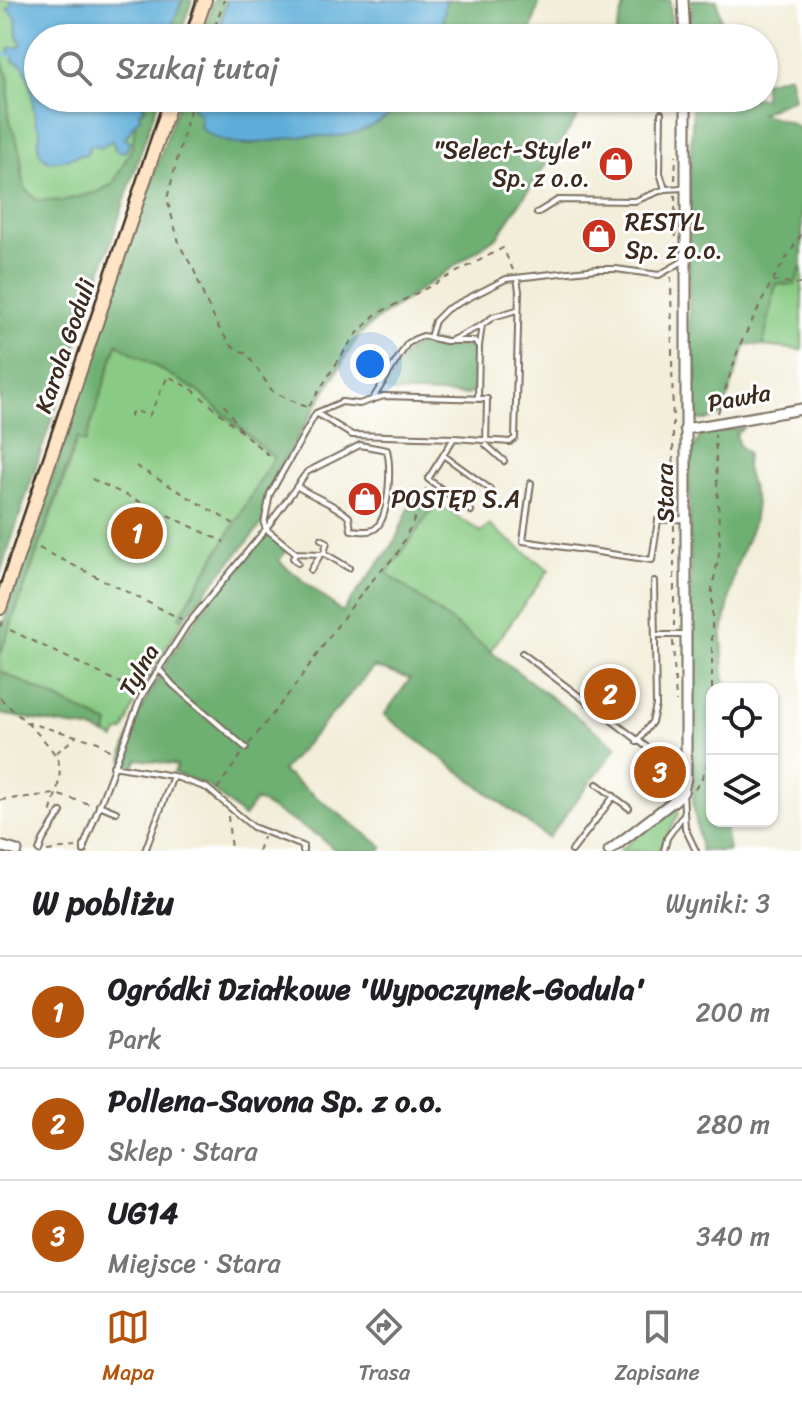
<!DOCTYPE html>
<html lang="pl">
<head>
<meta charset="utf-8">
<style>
  :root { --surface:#fff; --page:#f2f2f2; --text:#202124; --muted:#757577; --line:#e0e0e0; --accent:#b45309 }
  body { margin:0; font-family:Sriracha,sans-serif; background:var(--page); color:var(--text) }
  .controls { position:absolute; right:24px; bottom:24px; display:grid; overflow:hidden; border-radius:16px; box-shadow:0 2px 6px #0004 }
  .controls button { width:72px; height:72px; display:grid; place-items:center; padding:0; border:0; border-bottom:2px solid var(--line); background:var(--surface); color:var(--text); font:40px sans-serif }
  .you { position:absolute; left:370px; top:364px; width:28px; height:28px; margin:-20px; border:6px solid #fff; border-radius:50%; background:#1a73e8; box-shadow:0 0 0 12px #1a73e833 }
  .badge { display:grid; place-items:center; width:52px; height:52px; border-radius:50%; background:var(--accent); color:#fff; font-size:26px; font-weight:700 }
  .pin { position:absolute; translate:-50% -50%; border:4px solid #fff; box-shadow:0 2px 8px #0006 }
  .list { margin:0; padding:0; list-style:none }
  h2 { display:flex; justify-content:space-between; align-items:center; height:104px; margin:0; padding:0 32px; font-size:34px }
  h2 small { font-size:26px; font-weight:400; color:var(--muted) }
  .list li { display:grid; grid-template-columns:52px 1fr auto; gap:24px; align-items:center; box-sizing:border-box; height:112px; padding:0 32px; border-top:2px solid var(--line) }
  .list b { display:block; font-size:30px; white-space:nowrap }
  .list p { margin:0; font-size:26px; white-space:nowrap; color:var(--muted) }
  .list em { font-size:26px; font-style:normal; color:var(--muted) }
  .icon { flex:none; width:44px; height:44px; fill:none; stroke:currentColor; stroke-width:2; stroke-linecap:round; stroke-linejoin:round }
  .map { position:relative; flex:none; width:802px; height:851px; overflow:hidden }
  .search { position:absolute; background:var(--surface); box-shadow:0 2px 6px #0004; left:24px; right:24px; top:24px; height:88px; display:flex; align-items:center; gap:20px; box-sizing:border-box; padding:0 28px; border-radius:44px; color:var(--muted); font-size:30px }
  .sheet { height:440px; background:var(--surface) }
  nav { display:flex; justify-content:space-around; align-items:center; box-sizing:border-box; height:112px; border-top:2px solid var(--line); background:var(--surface); font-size:22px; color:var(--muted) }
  nav a { display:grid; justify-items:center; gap:4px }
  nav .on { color:var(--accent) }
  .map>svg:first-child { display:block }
  .green { fill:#89cb84; stroke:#627a51; stroke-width:2 }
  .forest { fill:#6eaf72; stroke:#546c48; stroke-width:2 }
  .water { fill:#5faed9; stroke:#4d6c7c; stroke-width:2 }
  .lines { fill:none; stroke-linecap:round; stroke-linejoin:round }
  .stream { stroke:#5faed9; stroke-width:3 }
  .service-casing { stroke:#7b6f5f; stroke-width:8 }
  .minor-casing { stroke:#7b6f5f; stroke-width:13 }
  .secondary-casing { stroke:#7b6f5f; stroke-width:16 }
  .path { stroke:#7b6f5f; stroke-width:2; stroke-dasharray:6 6; stroke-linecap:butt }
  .service { stroke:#fff; stroke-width:4 }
  .minor { stroke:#fff; stroke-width:9 }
  .secondary { stroke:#ffe4c6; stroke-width:12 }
  .tram { stroke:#3b2a1e; stroke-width:2 }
  .labels { text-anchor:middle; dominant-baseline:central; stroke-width:6; stroke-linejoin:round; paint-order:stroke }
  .poi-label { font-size:24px; fill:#3b2a1e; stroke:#fff; text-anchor:start }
  .street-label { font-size:24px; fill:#3b2a1e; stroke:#fff }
</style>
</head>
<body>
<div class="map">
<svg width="802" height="851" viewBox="0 0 802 851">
  <rect width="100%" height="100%" fill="#fff"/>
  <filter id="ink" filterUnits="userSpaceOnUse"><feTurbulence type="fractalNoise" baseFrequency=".0125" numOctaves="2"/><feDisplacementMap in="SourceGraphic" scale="16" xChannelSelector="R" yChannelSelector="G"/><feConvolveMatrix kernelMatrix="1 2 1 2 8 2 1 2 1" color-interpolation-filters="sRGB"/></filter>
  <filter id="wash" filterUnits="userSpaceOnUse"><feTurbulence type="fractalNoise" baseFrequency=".006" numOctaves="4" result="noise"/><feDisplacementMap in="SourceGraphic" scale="32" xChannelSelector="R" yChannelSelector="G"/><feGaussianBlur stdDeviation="1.8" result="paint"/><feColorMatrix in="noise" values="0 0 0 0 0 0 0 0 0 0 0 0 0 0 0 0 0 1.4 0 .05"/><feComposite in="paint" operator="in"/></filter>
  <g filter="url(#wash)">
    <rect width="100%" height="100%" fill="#f2eed9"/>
    <path class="green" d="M0,0h27l11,98 16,32 82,-7 -4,25 -19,36 -15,8 -36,9 -26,-1 -12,-13 -4,-35 -12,-36 1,-36 -9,-24z
      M802,264v86l-39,-4 13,-62 19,1z
      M117,343l82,49 75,66 -95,158 5,2 -46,77 -14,36 -6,2 -3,6 -9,-4 3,-11 -109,-53v-16l67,-183 10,-34 8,5z
      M437,503l44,29 8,-7 60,45 -59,81 -104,-78z
      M676,809l3,4 -20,38h-40l45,-37z"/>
    <path class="forest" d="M183,0h9l-13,38h-11l9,-28z
      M214,0h13l-10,38h-16z
      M446,0h94l-11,38h-96l10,-17z
      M626,0h44l2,38h-58z
      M691,0h26l4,22 12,9 1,7h-42z
      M0,56l9,24 -1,34 12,38 4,35 12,13 26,1 36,-9 15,-8 19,-36 4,-26 4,-4v-6l5,-3 -1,-5 4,-6h11l-159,476z
      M789,75l5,23 -34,15 32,10 10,8v133l-7,21 -19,-1 -13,62 -17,-2 -24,70 -13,6h-12l-8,-10v-213l4,-99h71v-16z
      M180,98h15l-1,11 51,36 63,-10 33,1 56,-26 9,-12h184l-92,138 -123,85 -16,14 -84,140 -9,20 -3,26 -4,7 -75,90 -5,-1 95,-159 -75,-66 -82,-48 -32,99 -8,-5 -77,217v-22z
      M429,341c13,3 36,3 45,9l2,27 -4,15 -5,3 -79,-3 -3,-5 3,-5c10,-17 19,-38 41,-41z
      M745,427l-9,7 3,12 8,7 -1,15 10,35 -3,21 -18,46 -13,67 3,52h-13v132h12l5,30h-28l-8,-46 -4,-348 12,-22z
      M417,489l20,14 -50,70 230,174 -69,91 -164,-123 26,-36 -36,-12 -92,104 101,76 -3,4h-44l-16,-14 -64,-37 -12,17 -36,-31 -34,-13 3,-8 -39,-6 -4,8 -10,-4c-3,-11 5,-24 9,-35 29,-67 74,-126 120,-182l12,-10 7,1 15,12 -8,12 63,51 52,-69z
      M0,671l109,53 -3,11 -12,-5 -94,-16z"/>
    <path class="water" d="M11,0h171l-15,38h-129v60h109l-4,7 1,4 -5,3 1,6c-9,6 -9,17 -16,21l6,3 -4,9 -6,1 -5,-3 -3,-9 -12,8 -3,-3 -8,1 -2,8c-14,0 -40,19 -48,-4 -2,-6 2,-13 1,-20l-4,-6 -6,-43 -7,-16 -10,-4v-6l-4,-3v-4l10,-1 3,-3 -5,-9 -1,-18 -9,-8 4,-2z
      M227,0h219l-3,21 -10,17h-216z
      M195,98h211c-15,20 -42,36 -68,38 -11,1 -21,-1 -31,0 -38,3 -75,20 -107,-9l1,-12 -7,-6z"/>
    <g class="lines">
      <path class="stream" d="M0,54l13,1"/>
    </g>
  </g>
  <g filter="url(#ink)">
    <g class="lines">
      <defs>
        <path id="service" d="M661,113l-1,60 5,16
          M537,213l21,-13 77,1 30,-12 19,-1
          M430,337l5,-16 12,-12 59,-30 91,-10h19l43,6 26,-15
          M452,340l28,-14
          M479,346l3,-21 11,-8 24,-7
          M372,400l35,-56 8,-5 8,-3 23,5h28l5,5 -1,53
          M316,413l36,22 102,3 56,4 5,-4 4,-147 -2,-13
          M454,438l-26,41 43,32
          M443,455l47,34
          M531,483l-8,58 129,19 6,-40 27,-1
          M321,539l6,3 -3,11
          M296,553l25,1 -10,16
          M321,554l3,-1 25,15
          M298,563l-5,-5 3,-5 -30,-24 -2,-5 6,-30 46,-81 26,-11 17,2 25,-8 103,3 -1,46 18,16
          M655,635h29
          M522,653l162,122
          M159,669l14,16 73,63
          M637,742l15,-20 4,-16 -2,-125
          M113,766l60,10
          M597,784l32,24
          M683,792l2,36 11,23
          M99,805l17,7
          M39,851l4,-11 18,-28
          M84,851v-5l57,-149 46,-72 79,-96 41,-57 53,-27 27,5c4,17 3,65 -11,78 -6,5 -17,3 -25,2l-2,-13c-14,-13 -34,-19 -51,-30
          M145,851l28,-75 34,12 46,39 50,19v5
          M572,851l42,-55
          M664,851l3,-13 17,-24"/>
        <path id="minor" d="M683,0l2,38
          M685,429l117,-20
          M0,846l17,5
          M609,851l66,-51 8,-8 3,-15v-679"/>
        <path id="secondary" d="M192,38l13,-38
          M0,608l172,-510"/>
      </defs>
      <use href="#service" class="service-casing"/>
      <use href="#minor" class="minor-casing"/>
      <use href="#secondary" class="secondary-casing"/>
      <path class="path" d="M211,38l13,-38
        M193,98l-26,101 13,47 14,24 12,32 14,28 12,16 15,8 26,38 38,17
        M675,180l1,-25
        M675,195l1,57
        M671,277l3,233
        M772,281l30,3
        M224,405l17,25
        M309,406l44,-68 22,-23 128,-67 10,22
        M718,413l21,-66 33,-66 30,-48
        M130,417l3,-7 16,6 19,-40 25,14 80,69
        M136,466l98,58
        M92,479l132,63
        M674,525v101
        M39,548l142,71
        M0,627l3,-9
        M10,630l125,60
        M673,641l3,61
        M712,689v-100l8,-40 -5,-114
        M0,698c15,15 55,47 59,66 3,16 -5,35 -9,50
        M25,722l73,20 15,11
        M249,744l45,-57 51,-72 31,-39 21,-22 19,-38 10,-28
        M56,753l20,-16
        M217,789l24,-34
        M695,789c20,-30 14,-39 17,-72
        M0,800l55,-6 38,11
        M228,816l3,35
        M47,851l29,-4
        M258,851l5,-14"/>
      <use href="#service" class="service"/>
      <use href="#minor" class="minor"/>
      <use href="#secondary" class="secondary"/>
      <path class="tram" d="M184,38l12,-38
        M0,584l164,-486"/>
    </g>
  </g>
  <defs>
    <symbol id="shop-disc" viewBox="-11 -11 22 22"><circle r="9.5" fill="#c8321e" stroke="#fff"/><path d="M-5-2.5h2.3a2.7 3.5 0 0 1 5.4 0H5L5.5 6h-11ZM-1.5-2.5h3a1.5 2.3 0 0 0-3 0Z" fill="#fff"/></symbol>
  </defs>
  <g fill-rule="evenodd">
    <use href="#shop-disc" x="596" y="144" width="40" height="40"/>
    <use href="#shop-disc" x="579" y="216" width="40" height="40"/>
    <use href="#shop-disc" x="345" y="479" width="40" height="40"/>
  </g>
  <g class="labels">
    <g class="poi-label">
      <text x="590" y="150" text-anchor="end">"Select-Style"<tspan x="590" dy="28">Sp. z o.o.</tspan></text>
      <text x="625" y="222">RESTYL<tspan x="625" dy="28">Sp. z o.o.</tspan></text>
      <text x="391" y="499">POSTĘP S.A</text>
    </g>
    <g class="street-label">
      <text transform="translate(65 346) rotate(-71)">Karola Goduli</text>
      <text transform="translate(739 398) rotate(-11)">Pawła</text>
      <text transform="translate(665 493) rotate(-91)">Stara</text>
      <text transform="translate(139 670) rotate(-60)">Tylna</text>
    </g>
  </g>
</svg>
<div class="controls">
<button><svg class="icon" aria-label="locate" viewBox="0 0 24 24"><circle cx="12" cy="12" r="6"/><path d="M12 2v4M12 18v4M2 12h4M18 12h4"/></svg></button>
<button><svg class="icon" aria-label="layers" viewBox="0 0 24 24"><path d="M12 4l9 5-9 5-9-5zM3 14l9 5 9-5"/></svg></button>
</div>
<div class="you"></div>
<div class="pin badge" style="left:137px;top:533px">1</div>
<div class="pin badge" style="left:610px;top:694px">2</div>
<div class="pin badge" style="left:660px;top:772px">3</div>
<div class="search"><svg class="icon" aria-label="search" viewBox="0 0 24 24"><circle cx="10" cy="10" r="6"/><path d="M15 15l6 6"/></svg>Szukaj tutaj</div>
</div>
<section class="sheet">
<h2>W pobliżu<small>Wyniki: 3</small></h2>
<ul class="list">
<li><span class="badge">1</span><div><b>Ogródki Działkowe 'Wypoczynek-Godula'</b><p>Park</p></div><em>200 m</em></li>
<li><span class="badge">2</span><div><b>Pollena-Savona Sp. z o.o.</b><p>Sklep · Stara</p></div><em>280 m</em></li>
<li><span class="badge">3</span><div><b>UG14</b><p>Miejsce · Stara</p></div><em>340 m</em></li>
</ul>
</section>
<nav>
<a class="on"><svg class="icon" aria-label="map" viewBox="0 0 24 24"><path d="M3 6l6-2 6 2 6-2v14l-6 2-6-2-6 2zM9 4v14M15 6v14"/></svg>Mapa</a>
<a><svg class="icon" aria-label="directions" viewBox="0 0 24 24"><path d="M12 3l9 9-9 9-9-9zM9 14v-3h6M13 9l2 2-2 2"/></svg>Trasa</a>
<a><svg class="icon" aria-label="saved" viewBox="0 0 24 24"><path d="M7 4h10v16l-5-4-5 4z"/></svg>Zapisane</a>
</nav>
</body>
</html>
